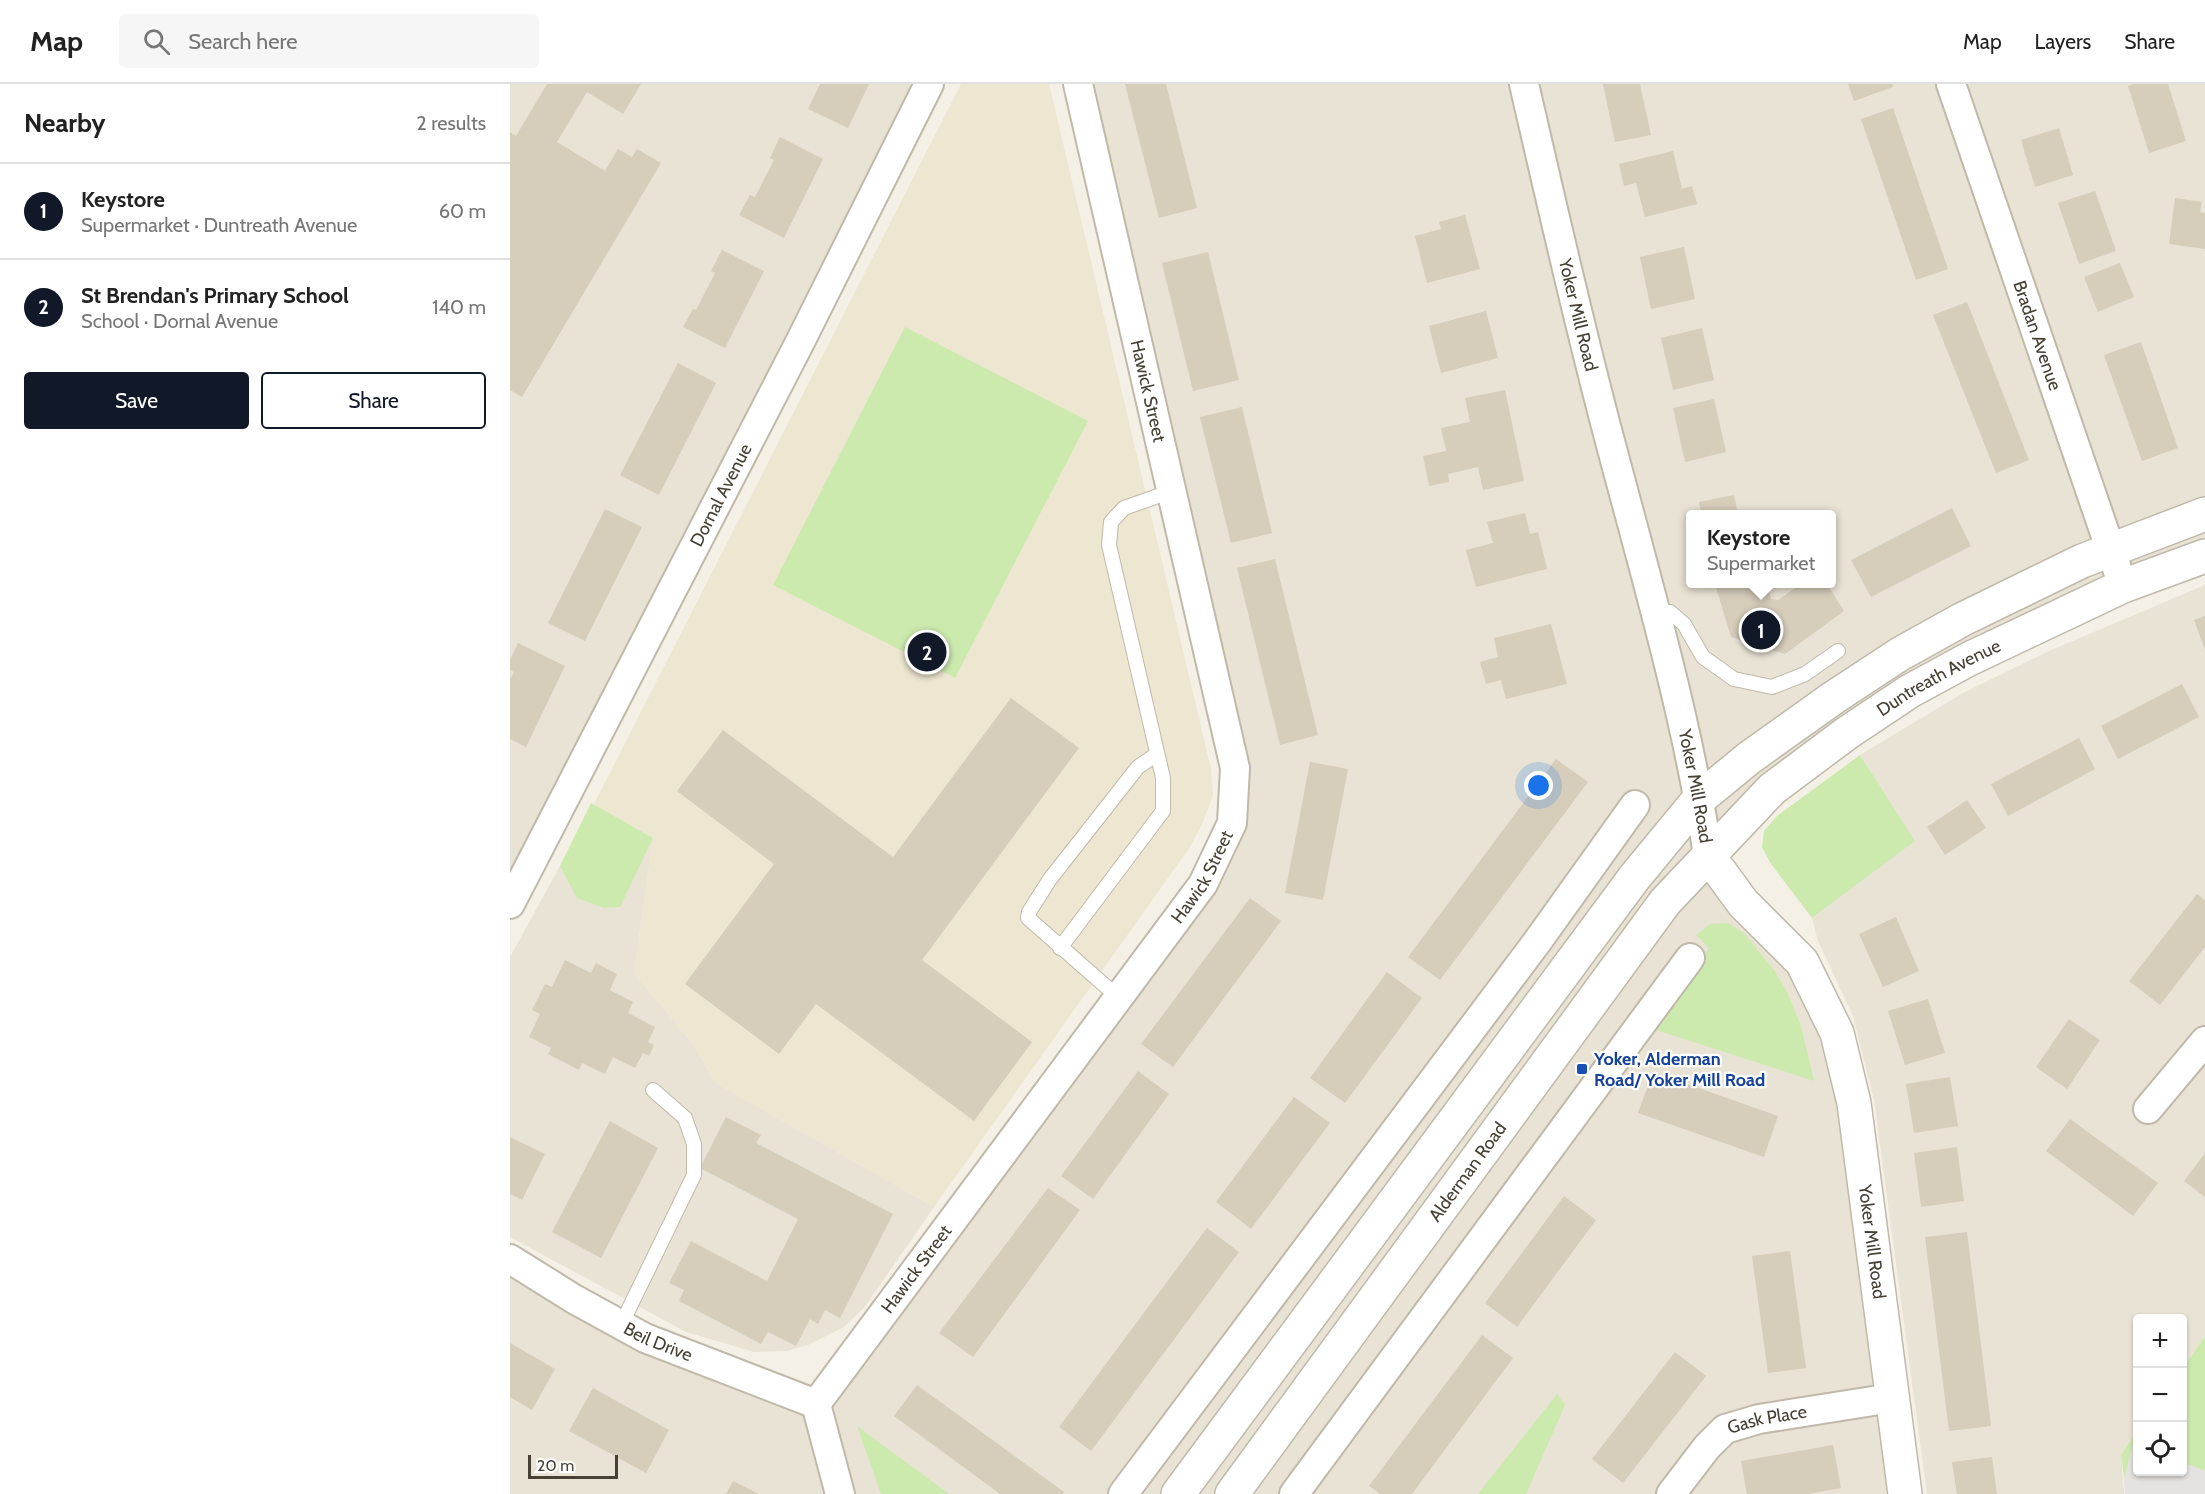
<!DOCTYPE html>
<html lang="en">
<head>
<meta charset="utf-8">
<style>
  :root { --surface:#fff; --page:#f6f6f6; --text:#222; --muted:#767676; --line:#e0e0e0; --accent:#111827 }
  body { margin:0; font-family:Cabin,sans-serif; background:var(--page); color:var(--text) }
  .controls { position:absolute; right:18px; bottom:18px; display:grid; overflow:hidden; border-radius:6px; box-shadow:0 2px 4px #0004 }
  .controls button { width:54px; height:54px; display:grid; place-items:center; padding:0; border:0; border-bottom:2px solid var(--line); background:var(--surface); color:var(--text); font:30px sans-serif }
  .scale { position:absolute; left:18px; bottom:15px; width:90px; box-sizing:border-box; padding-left:6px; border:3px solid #474135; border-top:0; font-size:16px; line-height:21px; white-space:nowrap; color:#474135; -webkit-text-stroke:4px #fff; paint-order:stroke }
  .you { position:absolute; left:1029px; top:702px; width:21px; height:21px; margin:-15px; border:4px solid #fff; border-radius:50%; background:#1a73e8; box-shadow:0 0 0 9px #1a73e833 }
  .badge { display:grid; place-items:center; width:39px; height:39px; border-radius:50%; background:var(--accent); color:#fff; font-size:20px; font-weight:700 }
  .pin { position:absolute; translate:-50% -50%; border:3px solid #fff; box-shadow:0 2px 6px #0006 }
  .popup { position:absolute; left:1176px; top:426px; width:150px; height:78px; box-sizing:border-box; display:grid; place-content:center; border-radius:6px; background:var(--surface); filter:drop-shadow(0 2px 4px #0005); font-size:20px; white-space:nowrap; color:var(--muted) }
  .popup b { font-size:22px; color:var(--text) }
  .popup::after { content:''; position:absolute; left:50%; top:100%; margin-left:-12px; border:12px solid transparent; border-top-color:var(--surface) }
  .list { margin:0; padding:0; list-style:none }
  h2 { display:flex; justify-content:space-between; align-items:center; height:78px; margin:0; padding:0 24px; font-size:26px }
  h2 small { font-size:20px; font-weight:400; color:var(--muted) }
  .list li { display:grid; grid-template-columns:39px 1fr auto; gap:18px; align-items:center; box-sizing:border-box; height:96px; padding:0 24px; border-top:2px solid var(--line) }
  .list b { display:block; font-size:22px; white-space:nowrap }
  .list p { margin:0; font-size:20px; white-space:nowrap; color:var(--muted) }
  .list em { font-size:20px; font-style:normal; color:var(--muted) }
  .actions { display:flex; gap:12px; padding:18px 24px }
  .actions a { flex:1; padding:14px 0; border:2px solid var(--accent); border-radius:6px; text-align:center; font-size:21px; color:var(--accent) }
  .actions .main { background:var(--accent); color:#fff }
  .icon { flex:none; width:33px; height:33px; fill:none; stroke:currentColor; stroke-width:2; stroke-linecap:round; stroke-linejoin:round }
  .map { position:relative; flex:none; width:1695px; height:1410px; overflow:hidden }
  header { display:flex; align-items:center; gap:36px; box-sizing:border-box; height:84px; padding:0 30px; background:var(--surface); border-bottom:2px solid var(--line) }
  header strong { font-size:28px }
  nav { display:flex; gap:33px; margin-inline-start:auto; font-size:21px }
  .search { width:420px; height:54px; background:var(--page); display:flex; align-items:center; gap:15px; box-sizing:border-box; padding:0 21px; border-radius:6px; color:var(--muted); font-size:22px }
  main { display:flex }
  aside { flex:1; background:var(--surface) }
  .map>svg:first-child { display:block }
  .residential { fill:#e8e3d4; fill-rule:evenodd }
  .education { fill:#ede6d0 }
  .green { fill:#cceaae }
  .parking { fill:#e5e2df }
  .building { fill:#d6cdbb }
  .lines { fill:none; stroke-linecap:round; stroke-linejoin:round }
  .service-casing { stroke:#c0b9a9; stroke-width:16 }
  .minor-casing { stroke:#c0b9a9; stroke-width:32 }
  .tertiary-casing { stroke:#c0b9a9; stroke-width:36 }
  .service { stroke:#fff; stroke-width:14 }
  .minor { stroke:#fff; stroke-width:28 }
  .tertiary { stroke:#fff; stroke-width:33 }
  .transit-dot { fill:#1a4fb4; stroke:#fff; stroke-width:2 }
  .labels { text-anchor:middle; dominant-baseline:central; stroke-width:4.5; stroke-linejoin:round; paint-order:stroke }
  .street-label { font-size:18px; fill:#474135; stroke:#fff }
  .transit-label { font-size:18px; font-weight:bold; fill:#164399; stroke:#fff; text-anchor:start }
</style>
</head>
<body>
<header>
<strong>Map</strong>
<div class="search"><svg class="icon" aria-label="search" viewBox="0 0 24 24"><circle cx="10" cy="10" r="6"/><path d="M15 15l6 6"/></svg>Search here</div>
<nav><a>Map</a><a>Layers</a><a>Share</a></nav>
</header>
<main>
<aside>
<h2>Nearby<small>2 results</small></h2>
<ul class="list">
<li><span class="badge">1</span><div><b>Keystore</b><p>Supermarket · Duntreath Avenue</p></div><em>60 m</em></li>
<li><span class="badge">2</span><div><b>St Brendan's Primary School</b><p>School · Dornal Avenue</p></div><em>140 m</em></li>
</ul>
<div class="actions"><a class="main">Save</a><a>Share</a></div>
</aside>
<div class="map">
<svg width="1695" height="1410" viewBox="0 0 1695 1410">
  <rect width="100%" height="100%" fill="#f4f0e6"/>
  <path class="residential" d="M0,0h419l-419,820z
    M568,0h1127v472l-236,102 -261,197 129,178 68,461h-1395v-235l306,145 387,-520 32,-116zM1180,430h142v70h-142z
    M1695,501v751l-22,32 -1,-50h-44l-1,113 -16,24 3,39h-197l-53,-394 -21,-84 -35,-75 -6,-23 102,-77 -54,-86 103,-62 86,-42z
    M84,720l59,34 -19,135 57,69 25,41 218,124 -70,101 -20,19 -36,18 -21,6 -33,1 -68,-20 -176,-95v-280z"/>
  <path class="education" d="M451,0h88l162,685 2,26 -10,27 -13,25 -256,360 -218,-124 -25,-41 -57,-69 19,-135 -59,-34z"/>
  <path class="green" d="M395,243l183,94 -133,257 -182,-93z
    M1350,671l55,86 -103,77 -41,-54 -9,-17 2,-16 13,-15z
    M81,719l62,35 -33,69 -16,1 -27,-10 -17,-32z
    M1217,839l16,9 31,38 12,20 15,36 13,55 -161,-52 56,-81 -13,-13 14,-11z
    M1695,1252v158h-79l-5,-39 16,-24 1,41h44l1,-104z
    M1047,1310l8,11 -39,89h-48z
    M347,1342l92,68h-68z"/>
  <path class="parking" d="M1623,1359l4,2 1,27h44l1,-10 22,9v23h-80l-1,-15z"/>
  <path class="building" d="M37,0h94l-18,30 -36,-22 -30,50 48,29 13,-22 14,8 5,-8 24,14 -139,234 -12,-7v-258l6,4z
    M310,0h49l-21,44 -40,-19z
    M615,0h41l31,124 -38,10z
    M1093,0h37l11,51 -36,7z
    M1338,0h44l1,3 -39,14z
    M1624,0h34l18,57 -37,12 -21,-67z
    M1383,24l55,161 -32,11 -55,-161z
    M1549,44l14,47 -38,12 -14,-47z
    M270,53l43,22 -39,79 -45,-23 11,-20 5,2 19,-37 -4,-2z
    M1163,67l9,38 10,-3 5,18 -52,13 -9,-34 -12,3 -5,-22z
    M1585,107l21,60 -37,13 -21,-61z
    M1665,114l27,4 -2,10 5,1v36l-36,-5z
    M955,131l15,54 -53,14 -12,-47 26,-7 -2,-7z
    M1174,163l11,52 -44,10 -11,-52z
    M212,166l42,21 -39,77 -42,-21 10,-18 3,1 19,-37 -4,-2z
    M698,168l31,128 -46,11 -31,-128z
    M1610,179l14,34 -36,15 -14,-35z
    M1457,218l62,158 -33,13 -63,-158z
    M976,227l12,47 -57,15 -12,-47z
    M1192,244l12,52 -41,10 -12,-52z
    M1631,258l37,106 -36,13 -38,-106z
    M168,279l38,20 -57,112 -39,-20z
    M995,306l19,91 -41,9 -5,-23 -30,7 1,8 -20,4 -6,-30 23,-5 -5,-23 29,-6 -5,-24z
    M1204,315l12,53 -41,10 -12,-54z
    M732,323l30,126 -41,10 -31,-126z
    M1224,411l4,19h-37l-2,-12z
    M1442,424l19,38 -100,51 -20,-37z
    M95,425l37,18 -57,114 -37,-18z
    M1015,429l5,21 8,-2 9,37 -71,18 -10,-37 27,-7 -6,-21z
    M765,475l43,176 -38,10 -43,-177z
    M1205,500h52l4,15 7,1 23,-16h26l17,27 -59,43 -54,-17z
    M1695,532v34l-11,-30z
    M1041,540l16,60 -61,15 -5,-19 -15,4 -6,-22 18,-5 -4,-19z
    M8,559l47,23 -39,81 -16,-8v-60l4,-7 -4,-2v-10z
    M1672,600l17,33 -81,42 -17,-33z
    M501,614l68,50 -157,212 110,82 -58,79 -158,-117 -37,50 -94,-70 89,-120 -97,-73 46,-61 170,127z
    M1569,654l16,31 -87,47 -17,-32z
    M1046,675l32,23 -148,198 -32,-23z
    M800,678l38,7 -25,131 -38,-7z
    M1457,716l19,28 -41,27 -18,-28z
    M1687,810l8,6v47l-45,58 -31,-24z
    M740,814l31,23 -108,146 -32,-23z
    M1386,833l23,54 -36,16 -24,-53z
    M55,876l26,13 5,-10 21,11 -7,16 23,12 -5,11 27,14 -7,15 6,3 -5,11 -6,-3 -8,15 -22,-11 -8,17 -23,-11 -3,7 -31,-16 3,-6 -22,-11 11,-23 -8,-4 13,-26 7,3z
    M877,888l35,26 -77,105 -35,-25z
    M1418,915l17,54 -40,12 -17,-54z
    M1559,935l31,21 -33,49 -31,-22z
    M628,987l31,23 -76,105 -32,-23z
    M1143,988l125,44 -14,41 -126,-44z
    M1440,993l8,49 -44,7 -8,-49z
    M784,1013l36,26 -79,106 -35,-27z
    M216,1033l35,18 -5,8 137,71 -53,104 -15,-8 -7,14 -8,-5 -14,27 -28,-14 -7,12 -82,-43 5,-11 -15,-7 22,-42 76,40 31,-62 -98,-51z
    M1560,1035l88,64 -25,33 -87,-65z
    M100,1037l48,27 -57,110 -49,-26z
    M0,1053l35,17 -23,46 -12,-6z
    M1447,1063l7,54 -43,6 -7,-54z
    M1695,1069v44l-21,-16z
    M538,1104l32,22 -107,147 -34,-24z
    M1054,1112l32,24 -79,107 -32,-24z
    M697,1144l32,24 -148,199 -32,-24z
    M1457,1148l24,194 -42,5 -24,-194z
    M1280,1167l16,117 -38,5 -16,-117z
    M972,1251l31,23 -101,136h-32l-11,-8z
    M0,1259l45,26 -23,41 -22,-13z
    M1165,1268l31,24 -83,107 -31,-24z
    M407,1301l147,107 -1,2h-63l-106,-78z
    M83,1304l76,42 -23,43 -77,-42z
    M1323,1361l8,43 -33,6h-61l-6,-33z
    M1482,1373l5,37h-40l-5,-32z
    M223,1397l26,13h-33z"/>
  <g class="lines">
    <defs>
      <path id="service" d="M1144,527l16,1 14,12 19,33 31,22 38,8 33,-13 33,-23
        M550,864l103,-137v-33l-54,-233 2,-23 13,-14 48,-17
        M608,913l-90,-79 1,-6 21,-33 88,-112 19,-13
        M111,1241l73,-150v-31l-9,-26 -32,-28"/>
      <g id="minor">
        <path id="s1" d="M1014,0c28,121 55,242 87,361 36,136 76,272 97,410"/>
        <path id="s2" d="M1441,0l172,502"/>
        <path id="s3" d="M0,820l289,-560 130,-260"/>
        <path d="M1638,1025l57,-68"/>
        <path id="s4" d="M0,1175l64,40 71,39 171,66"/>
        <path id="s5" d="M306,1320l387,-520 29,-61 3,-55 -157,-684"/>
        <path d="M306,1320l24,90"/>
        <path d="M613,1410l414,-552 98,-137"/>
        <path d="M784,1410l396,-536"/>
        <path id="s6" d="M1161,1410l36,-47 18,-18 34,-10 133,-21"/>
      </g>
      <g id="tertiary">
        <path id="s7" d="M1198,771l35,48 59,59 35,71 17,70 51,391"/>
        <path d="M668,1410l456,-616 65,-79 50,-41 84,-60 67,-44 63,-35 119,-58 123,-47"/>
        <path id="s8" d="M722,1410l433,-592 107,-113 75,-56 63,-42 59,-32 154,-73 82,-30"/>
      </g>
    </defs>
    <use href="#service" class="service-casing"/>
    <use href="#minor" class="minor-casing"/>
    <use href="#tertiary" class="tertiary-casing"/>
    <use href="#service" class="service"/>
    <use href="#minor" class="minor"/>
    <use href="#tertiary" class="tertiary"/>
  </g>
  <rect class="transit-dot" x="1066" y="979" width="12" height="12" rx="3"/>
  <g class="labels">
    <g class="street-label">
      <text stroke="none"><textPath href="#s1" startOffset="237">Yoker Mill Road</textPath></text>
      <text stroke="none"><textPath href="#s2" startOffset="266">Bradan Avenue</textPath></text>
      <text transform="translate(638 307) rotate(77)">Hawick Street</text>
      <text stroke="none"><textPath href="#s3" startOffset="460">Dornal Avenue</textPath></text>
      <text stroke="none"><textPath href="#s8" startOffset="1090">Duntreath Avenue</textPath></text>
      <text stroke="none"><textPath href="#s1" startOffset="723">Yoker Mill Road</textPath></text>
      <text stroke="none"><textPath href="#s5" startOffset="654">Hawick Street</textPath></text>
      <text stroke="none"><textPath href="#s8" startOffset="399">Alderman Road</textPath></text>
      <text stroke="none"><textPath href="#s7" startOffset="434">Yoker Mill Road</textPath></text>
      <text stroke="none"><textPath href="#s5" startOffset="168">Hawick Street</textPath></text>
      <text stroke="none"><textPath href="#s4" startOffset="170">Beil Drive</textPath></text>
      <text stroke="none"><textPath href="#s6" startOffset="128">Gask Place</textPath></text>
    </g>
    <g class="transit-label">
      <text x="1084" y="975">Yoker, Alderman<tspan x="1084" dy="21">Road/ Yoker Mill Road</tspan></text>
    </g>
  </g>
</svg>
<div class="controls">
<button>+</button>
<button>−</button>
<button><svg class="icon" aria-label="locate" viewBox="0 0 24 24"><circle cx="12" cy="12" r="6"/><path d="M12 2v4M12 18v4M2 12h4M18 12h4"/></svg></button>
</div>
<div class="scale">20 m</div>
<div class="you"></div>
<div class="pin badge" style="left:1251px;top:546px">1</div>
<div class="popup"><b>Keystore</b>Supermarket</div>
<div class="pin badge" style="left:417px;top:568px">2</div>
</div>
</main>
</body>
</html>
